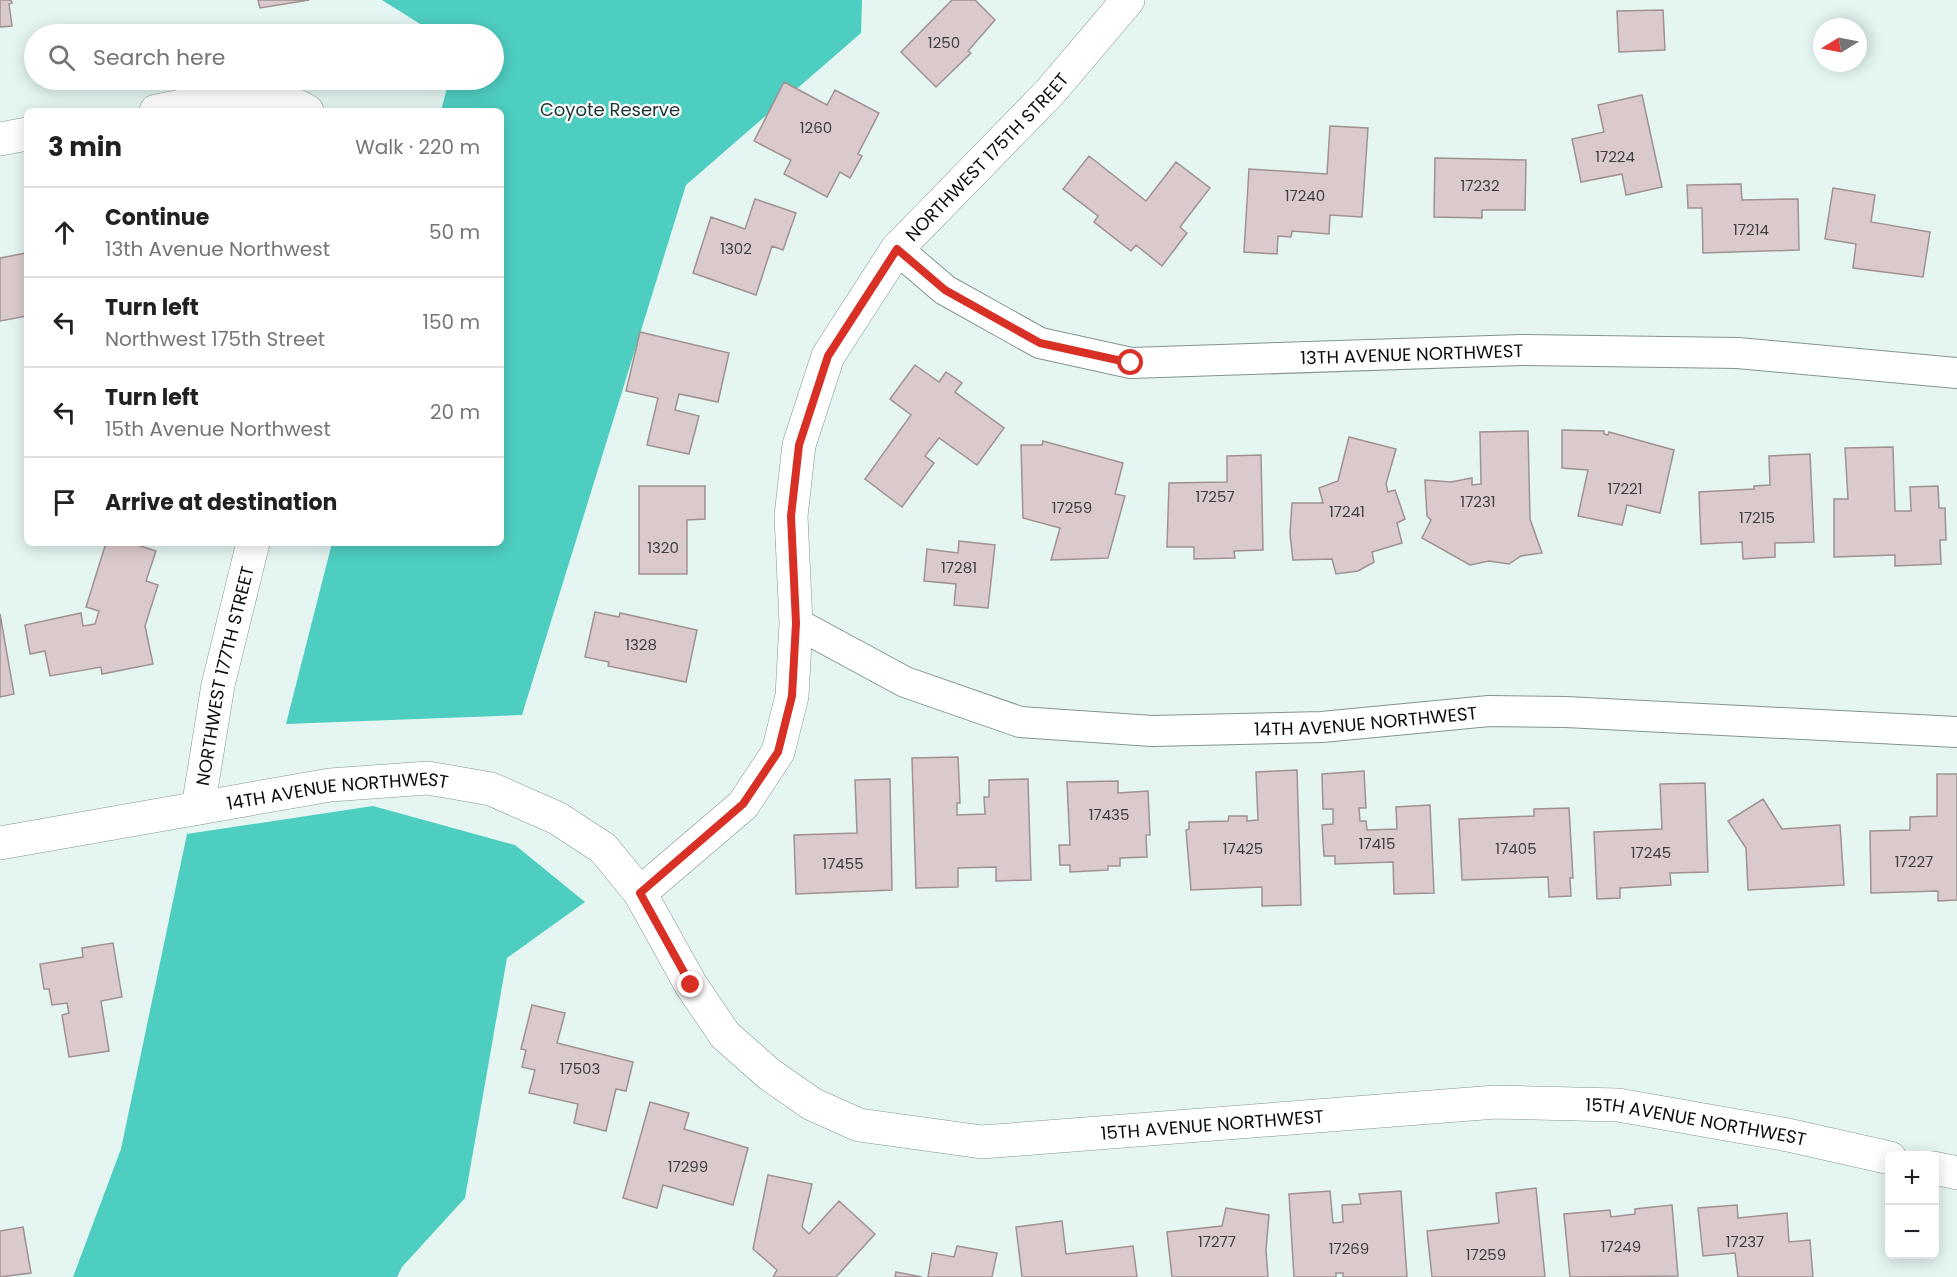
<!DOCTYPE html>
<html lang="en">
<head>
<meta charset="utf-8">
<style>
  :root { --surface:#fff; --page:#f6f6f6; --text:#202124; --muted:#757577; --line:#e0e0e0 }
  body { margin:0; font-family:Poppins,sans-serif; background:var(--page); color:var(--text) }
  .controls { position:absolute; right:18px; bottom:18px; display:grid; overflow:hidden; border-radius:9px; box-shadow:0 3px 15px #0003 }
  .controls button { width:54px; height:54px; display:grid; place-items:center; padding:0; border:0; border-bottom:2px solid var(--line); background:var(--surface); color:var(--text); font:30px sans-serif }
  .compass { position:absolute; left:1813px; top:18px; width:54px; height:54px; border-radius:50%; background:var(--surface); box-shadow:0 3px 15px #0003; rotate:260deg }
  .stop { position:absolute; width:18px; height:18px; margin:-14px; border:4px solid #d93025; border-radius:50%; background:#fff }
  .stop.end { background:#d93025; border-color:#fff; box-shadow:0 2px 6px #0008 }
  .list { margin:0; padding:0; list-style:none }
  h2 { display:flex; justify-content:space-between; align-items:center; height:78px; margin:0; padding:0 24px; font-size:26px }
  h2 small { font-size:20px; font-weight:400; color:var(--muted) }
  .list li { display:grid; grid-template-columns:39px 1fr auto; gap:18px; align-items:center; box-sizing:border-box; height:90px; padding:0 24px; border-top:2px solid var(--line) }
  .list b { display:block; font-size:22px; white-space:nowrap }
  .list p { margin:0; font-size:20px; white-space:nowrap; color:var(--muted) }
  .list em { font-size:20px; font-style:normal; color:var(--muted) }
  .icon { flex:none; width:33px; height:33px; fill:none; stroke:currentColor; stroke-width:2; stroke-linecap:round; stroke-linejoin:round }
  .map { position:relative; flex:none; width:1957px; height:1277px; overflow:hidden }
  .search { position:absolute; background:var(--surface); box-shadow:0 3px 15px #0003; left:24px; top:24px; width:480px; height:66px; display:flex; align-items:center; gap:15px; box-sizing:border-box; padding:0 21px; border-radius:33px; color:var(--muted); font-size:22px }
  .panel { position:absolute; background:var(--surface); box-shadow:0 3px 15px #0003; left:24px; top:108px; width:480px; height:438px; border-radius:9px }
  .map>svg:first-child { display:block }
  .forest { fill:#4ecec0 }
  .building { fill:#dbcacc; stroke:#a09193; stroke-width:1.5 }
  .lines { fill:none; stroke-linecap:round; stroke-linejoin:round }
  .minor-casing { stroke:#849492; stroke-width:32 }
  .tertiary-casing { stroke:#849492; stroke-width:34 }
  .minor { stroke:#fff; stroke-width:30 }
  .tertiary { stroke:#fff; stroke-width:33 }
  .route { stroke:#d93025; stroke-width:8 }
  .labels { text-anchor:middle; dominant-baseline:central; stroke-width:4.5; stroke-linejoin:round; paint-order:stroke }
  .number-label { font-size:15px; fill:#3e3e3e }
  .park-label { font-size:18px; fill:#1d3330; stroke:#fbfffe }
  .street-label { font-size:18px; fill:#090f0e; stroke:#fbfffe }
</style>
</head>
<body>
<div class="map">
<svg width="1957" height="1277" viewBox="0 0 1957 1277">
  <rect width="100%" height="100%" fill="#e4f5f2"/>
  <path class="forest" d="M382,0h480l-1,33 -175,152 -164,530 -236,9 46,-181h169v-432h-60l8,-31h45v-46h-58z
    M373,806l142,39 70,57 -78,56 -42,240 -63,69 -5,10h-324l48,-128 66,-315z"/>
  <path class="building" d="M0,0h11l1,3 -3,1 3,22 -12,1z
    M258,0h51l-49,8z
    M952,0h23l20,20 -27,31 3,2 -35,34 -35,-35z
    M1663,10l2,40 -46,2 -2,-41z
    M784,82l43,23 8,-15 44,23 -21,41 4,2 -12,22 -10,-6 -13,25 -43,-23 7,-14 -37,-19z
    M1642,95l20,92 -36,8 -4,-21 -41,8 -9,-43 32,-7 -6,-27z
    M1330,126l38,2 -6,89 -32,-2 -1,19 -37,-3 -1,6 -13,-1 -1,18 -33,-2 5,-83 78,5z
    M1089,156l57,45 30,-39 34,26 -30,39 7,6 -25,33 -26,-21 -5,6 -37,-29 4,-6 -35,-27z
    M1435,158l91,2 -1,50h-43v8l-48,-1z
    M1741,184l1,16 56,-1 1,51 -96,3 -1,-45h-14l-1,-23z
    M1833,188l42,7 -4,27 59,10 -7,45 -70,-9 3,-24 -31,-5z
    M755,199l41,14 -13,37 -11,-4 -16,49 -63,-22 18,-56 34,12z
    M26,253l1,63 -27,5v-63z
    M640,332l89,21 -11,49 -39,-8 -4,16 24,6 -10,38 -42,-9 11,-47 -32,-7z
    M915,365l24,17 7,-10 16,11 -7,9 49,36 -27,37 -38,-27 -14,18 9,7 -32,44 -37,-28 46,-64 -21,-16z
    M1562,430l42,1v3l4,1 1,-3 65,18 -14,63 -33,-8 -5,20 -44,-9 10,-46 -26,-2z
    M1528,431l2,88 12,34 -21,3 -12,8 -20,-3 -19,4 -48,-27 9,-18 -4,-4 -2,-36 26,2 21,-4v7l9,-1 -1,-52z
    M1349,437l47,12 -10,35 2,8 7,-2 10,29 -8,4 5,20 -30,9 2,10 -16,9 -22,3 -4,-15 -39,1 -3,-26 2,-31h31l-4,-15 19,-7z
    M1043,441l80,22 -8,31 10,2 -17,62 -57,2 9,-32 -37,-10 -2,-73h21z
    M1893,447l2,64h16l-1,-24 28,-1 1,22h6l1,32h-6l1,24 -46,2v-11l-61,2v-58h14l-3,-51z
    M1810,454l4,88 -39,1v14l-32,2 -1,-17 -41,2 -2,-52 55,-3v-3l16,-1 -1,-29z
    M1261,455l2,95 -29,1 1,7 -41,1v-12h-27l2,-64 58,-1v-26z
    M639,486h66v33l-18,1v54h-48z
    M959,541l36,4 -7,63 -34,-3 2,-21 -32,-3 3,-32 31,4z
    M106,543h25l25,8 -10,30 12,4 -13,41 8,38 -51,10 -1,-7 -51,9 -5,-25 -15,3 -5,-29 56,-12 2,13 12,-2 4,-13 -13,-4z
    M595,612l24,5 1,-4 77,17 -11,52 -78,-16 1,-4 -24,-5z
    M0,614l14,80 -14,3z
    M958,757l2,46h-3v12l28,-1 -1,-17h5v-17l39,-1 3,101 -35,1v-14l-38,1v19l-42,1 -4,-130z
    M1297,770l4,135 -39,1v-19l-71,3 -5,-60 3,-1v-7l39,-1 1,-5h18v5l11,-1 -2,-48z
    M1364,771l2,37h-7l1,13h6l1,9 30,-1 -1,-22 34,-2 4,88 -40,1 -1,-32 -58,2v-8h-11l-2,-31 11,-1v-15h-10l-1,-35z
    M1937,774h20v126l-19,1v-10l-67,2 -1,-62 40,-1v-13l27,-1z
    M890,779l2,111 -96,4 -2,-59 63,-2 -2,-53z
    M1118,781v12l30,-2 2,44h-4l1,22 -27,1v8h-12v4l-38,2v-7h-10l-1,-20h11l-3,-63z
    M1705,783l3,89 -38,1 1,12 -51,3v10l-23,1 -3,-67 68,-3 -2,-45z
    M1763,799l19,30 58,-4 4,60 -96,5 -2,-42 -18,-27z
    M1569,808l4,70h-3l1,18 -22,1 -1,-20 -86,3 -3,-61 75,-3v-7z
    M113,943l9,54 -21,4 8,50 -40,6 -7,-42 7,-2 -2,-10 -15,2 -3,-16h-5l-4,-25 43,-7 -1,-9z
    M532,1005l33,8 -8,30 76,19 -7,29 -10,-2 -10,42 -32,-8 4,-19 -49,-11 6,-23 -13,-3 4,-17 -5,-1z
    M650,1102l39,11 -5,16 64,19 -15,57 -70,-20 -6,23 -34,-10z
    M768,1175l44,9 -10,43 7,7 30,-33 36,33 -39,43h-63l4,-7 -24,-21z
    M1536,1188l9,89h-113l-5,-46 72,-8 -3,-30z
    M1330,1191l3,32 10,-1 -1,-17 19,-1 -2,-10 42,-3 6,86h-64v-4h-7v4h-42l-5,-83z
    M1672,1205l6,71 -108,1 -6,-63 46,-4 1,7 24,-3v-5z
    M1737,1205l1,13 49,-5 2,29 21,-2 3,37h-75l-3,-24 -32,3 -5,-48z
    M1226,1208l43,7 -3,35 2,27h-96l-5,-45 55,-6z
    M1062,1221l4,33 67,-8 4,31h-115l-6,-50z
    M23,1227l8,46 -31,4v-46z
    M957,1246l40,7 -5,24h-64l4,-24 22,4z
    M896,1272l26,5h-27z"/>
  <g class="lines">
    <defs>
      <g id="minor">
        <path id="s1" d="M897,249l48,41 95,53 91,20 390,-13 217,3 219,20"/>
        <path id="s2" d="M796,623l109,59 115,40 132,9 170,-4 167,-16 77,1 391,20"/>
      </g>
      <g id="tertiary">
        <path d="M156,111c50,-9 104,-28 151,0"/>
        <path d="M0,139l27,-5"/>
        <path id="s3" d="M198,808l20,-123 35,-142"/>
        <path id="s4" d="M0,843l330,-58 98,-7 63,11 66,29 46,30 37,45 51,92 34,50 44,39 43,30 47,21 123,17 514,-40 122,3 170,30 102,23"/>
        <path id="s5" d="M640,893l103,-88 35,-53 14,-56 4,-73 -5,-107 8,-71 29,-89 69,-107 153,-157 78,-92"/>
        <path d="M1934,1168l23,5"/>
      </g>
    </defs>
    <use href="#minor" class="minor-casing"/>
    <use href="#tertiary" class="tertiary-casing"/>
    <use href="#minor" class="minor"/>
    <use href="#tertiary" class="tertiary"/>
  </g>
  <g class="lines">
    <path class="route" d="M691,985l-51,-92 103,-89 35,-52 14,-56 4,-73 -5,-107 8,-71 29,-89 69,-107 48,41 95,53 91,20"/>
  </g>
  <g class="labels">
    <g class="number-label">
      <text x="944" y="42">1250</text>
      <text x="816" y="127">1260</text>
      <text x="1615" y="156">17224</text>
      <text x="1480" y="185">17232</text>
      <text x="1305" y="195">17240</text>
      <text x="1751" y="229">17214</text>
      <text x="736" y="248">1302</text>
      <text x="1625" y="488">17221</text>
      <text x="1215" y="496">17257</text>
      <text x="1478" y="501">17231</text>
      <text x="1072" y="507">17259</text>
      <text x="1347" y="511">17241</text>
      <text x="1757" y="517">17215</text>
      <text x="663" y="547">1320</text>
      <text x="959" y="567">17281</text>
      <text x="641" y="644">1328</text>
      <text x="1109" y="814">17435</text>
      <text x="1377" y="843">17415</text>
      <text x="1243" y="848">17425</text>
      <text x="1516" y="848">17405</text>
      <text x="1651" y="852">17245</text>
      <text x="1914" y="861">17227</text>
      <text x="843" y="863">17455</text>
      <text x="580" y="1068">17503</text>
      <text x="688" y="1166">17299</text>
      <text x="1217" y="1241">17277</text>
      <text x="1745" y="1241">17237</text>
      <text x="1621" y="1246">17249</text>
      <text x="1349" y="1248">17269</text>
      <text x="1486" y="1254">17259</text>
    </g>
    <g class="park-label">
      <text x="610" y="109">Coyote Reserve</text>
    </g>
    <g class="street-label">
      <text stroke="none"><textPath href="#s5" startOffset="858">NORTHWEST 175TH STREET</textPath></text>
      <text stroke="none"><textPath href="#s1" startOffset="546">13TH AVENUE NORTHWEST</textPath></text>
      <text stroke="none"><textPath href="#s3" startOffset="135">NORTHWEST 177TH STREET</textPath></text>
      <text stroke="none"><textPath href="#s2" startOffset="592">14TH AVENUE NORTHWEST</textPath></text>
      <text stroke="none"><textPath href="#s4" startOffset="342">14TH AVENUE NORTHWEST</textPath></text>
      <text stroke="none"><textPath href="#s4" startOffset="1852">15TH AVENUE NORTHWEST</textPath></text>
      <text stroke="none"><textPath href="#s4" startOffset="1366">15TH AVENUE NORTHWEST</textPath></text>
    </g>
  </g>
</svg>
<div class="controls">
<button>+</button>
<button>−</button>
</div>
<svg class="compass" viewBox="-18 -18 36 36"><path d="M0-13l5 13h-10z" fill="#e53935"/><path d="M0 13l5-13h-10z" fill="#757577"/></svg>
<div class="stop" style="left:1131px;top:363px"></div>
<div class="stop end" style="left:691px;top:985px"></div>
<div class="search"><svg class="icon" aria-label="search" viewBox="0 0 24 24"><circle cx="10" cy="10" r="6"/><path d="M15 15l6 6"/></svg>Search here</div>
<section class="panel">
<h2>3 min<small>Walk · 220 m</small></h2>
<ul class="list">
<li><svg class="icon" aria-label="ahead" viewBox="0 0 24 24"><path d="M12 20V5M6 11l6-6 6 6"/></svg><div><b>Continue</b><p>13th Avenue Northwest</p></div><em>50 m</em></li>
<li><svg class="icon" aria-label="left" viewBox="0 0 24 24"><path d="M17 20v-9H6M10 6l-5 5 5 5"/></svg><div><b>Turn left</b><p>Northwest 175th Street</p></div><em>150 m</em></li>
<li><svg class="icon" aria-label="left" viewBox="0 0 24 24"><path d="M17 20v-9H6M10 6l-5 5 5 5"/></svg><div><b>Turn left</b><p>15th Avenue Northwest</p></div><em>20 m</em></li>
<li><svg class="icon" aria-label="arrive" viewBox="0 0 24 24"><path d="M6 21V4h12l-3 4 3 4H6"/></svg><div><b>Arrive at destination</b></div></li>
</ul>
</section>
</div>
</body>
</html>
